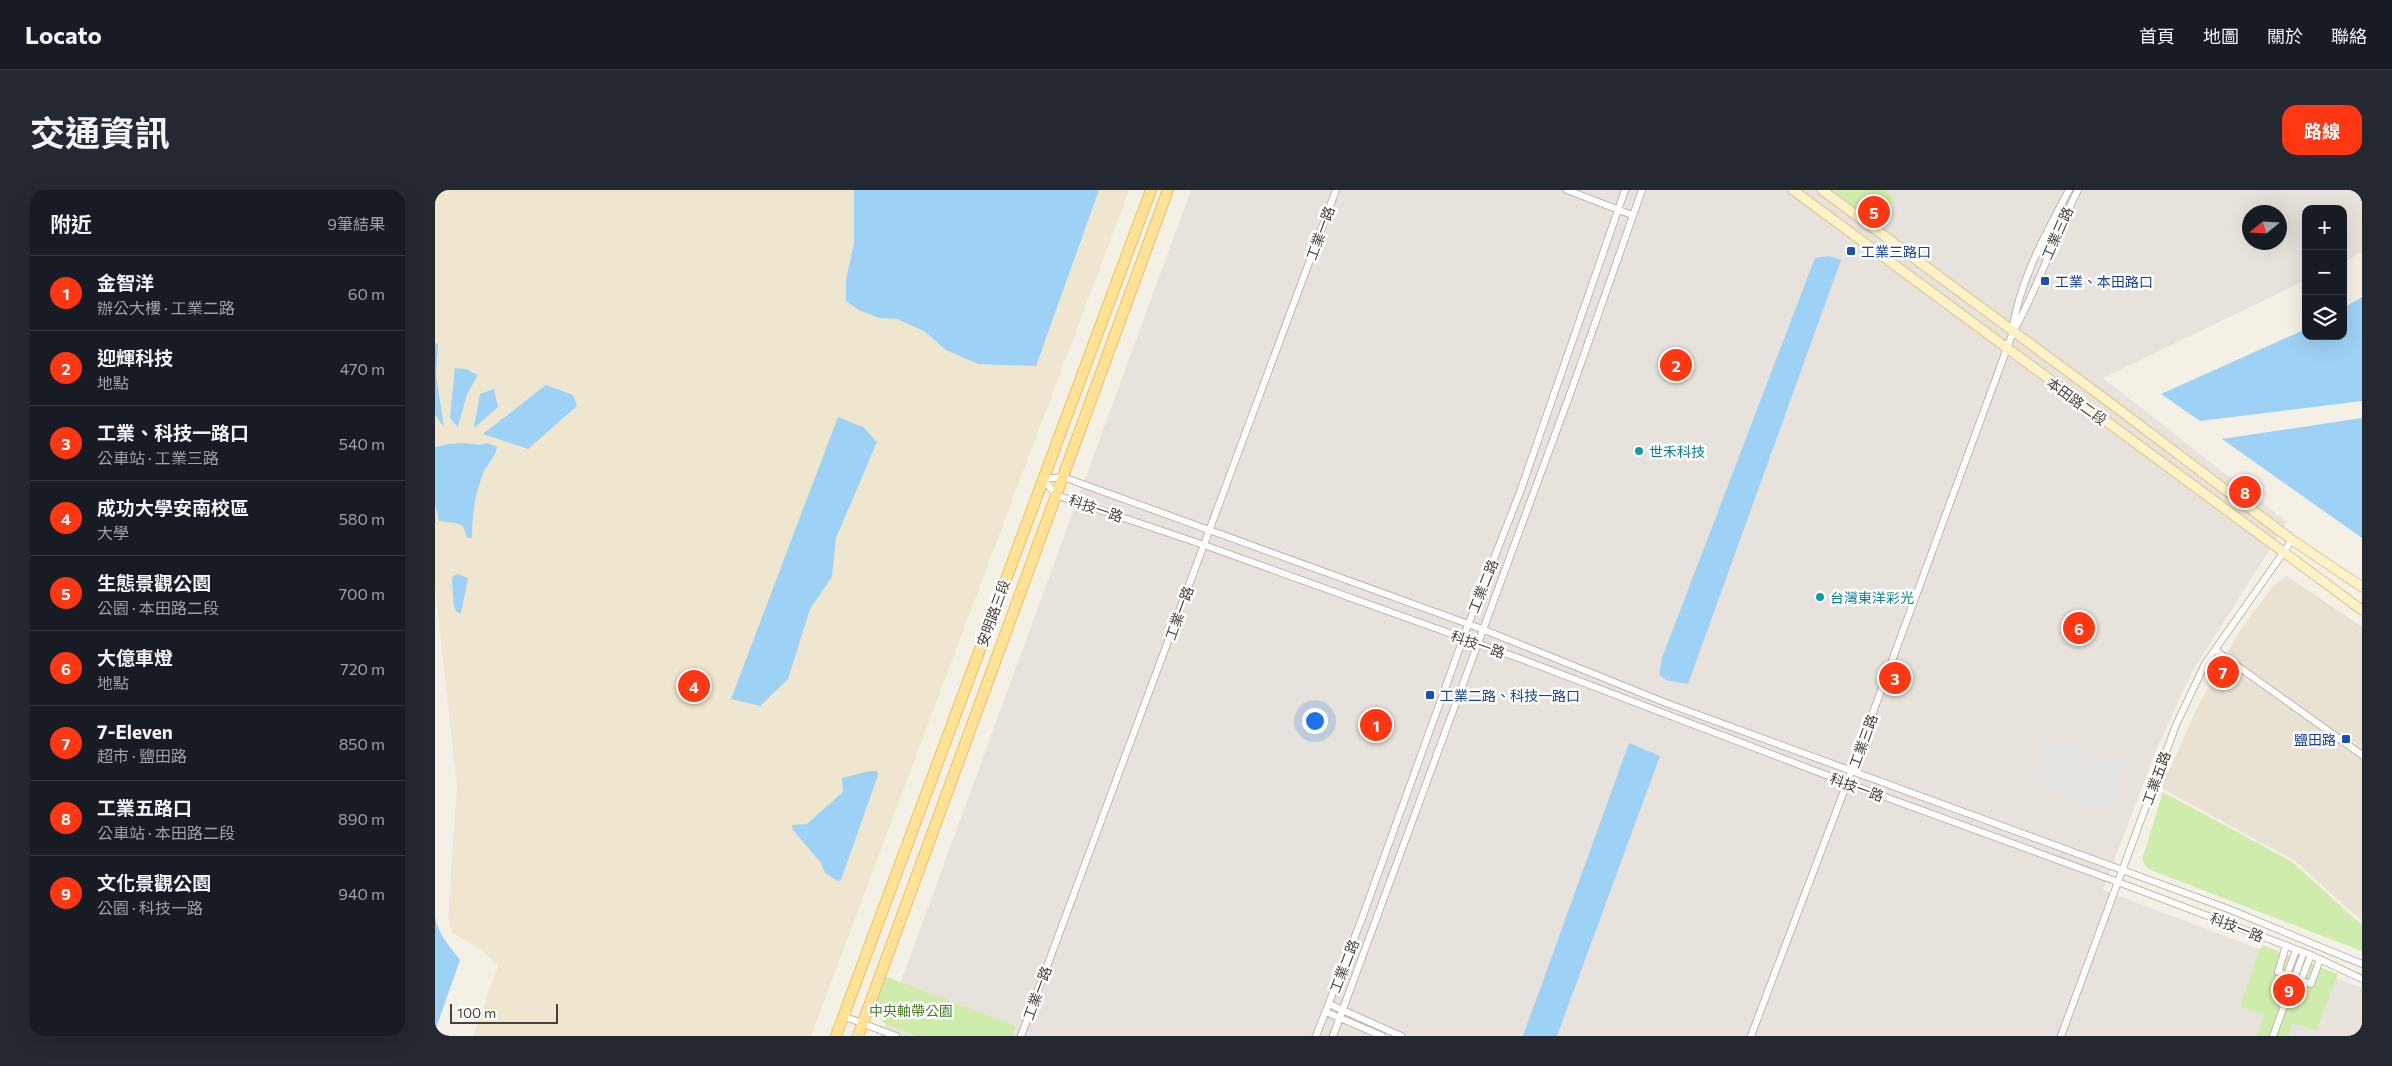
<!DOCTYPE html>
<html lang="zh-TW">
<head>
<meta charset="utf-8">
<style>
  :root { --surface:#171b24; --page:#242831; --text:#f1f3f6; --muted:#9ea1a6; --line:#363941; --accent:#ff3813 }
  body { margin:0; font-family:Commissioner,"Noto Sans TC",sans-serif; background:var(--page); color:var(--text) }
  .controls { position:absolute; right:15px; top:15px; display:grid; overflow:hidden; border-radius:10px; box-shadow:0 5px 20px #0002 }
  .controls button { width:45px; height:45px; display:grid; place-items:center; padding:0; border:0; border-bottom:1px solid var(--line); background:var(--surface); color:var(--text); font:25px sans-serif }
  .compass { position:absolute; left:1807px; top:15px; width:45px; height:45px; border-radius:50%; background:var(--surface); box-shadow:0 5px 20px #0002; rotate:252deg }
  .scale { position:absolute; left:15px; bottom:12px; width:108px; box-sizing:border-box; padding-left:5px; border:2px solid #484135; border-top:0; font-size:14px; line-height:18px; white-space:nowrap; color:#484135; -webkit-text-stroke:4px #fff; paint-order:stroke }
  .you { position:absolute; left:879px; top:530px; width:18px; height:18px; margin:-12px; border:4px solid #fff; border-radius:50%; background:#1a73e8; box-shadow:0 0 0 8px #1a73e833 }
  .badge { display:grid; place-items:center; width:32px; height:32px; border-radius:50%; background:var(--accent); color:#fff; font-size:16px; font-weight:700 }
  .pin { position:absolute; translate:-50% -50%; border:2px solid #fff; box-shadow:0 1px 5px #0006 }
  .list { margin:0; padding:0; list-style:none }
  h2 { display:flex; justify-content:space-between; align-items:center; height:65px; margin:0; padding:0 20px; font-size:21px }
  h2 small { font-size:16px; font-weight:400; color:var(--muted) }
  .list li { display:grid; grid-template-columns:32px 1fr auto; gap:15px; align-items:center; box-sizing:border-box; height:75px; padding:0 20px; border-top:1px solid var(--line) }
  .list b { display:block; font-size:19px; white-space:nowrap }
  .list p { margin:0; font-size:16px; white-space:nowrap; color:var(--muted) }
  .list em { font-size:16px; font-style:normal; color:var(--muted) }
  .icon { flex:none; width:28px; height:28px; fill:none; stroke:currentColor; stroke-width:2; stroke-linecap:round; stroke-linejoin:round }
  .map { position:relative; flex:none; width:1927px; height:846px; overflow:hidden; border-radius:15px }
  header { display:flex; align-items:center; gap:30px; box-sizing:border-box; height:70px; padding:0 25px; background:var(--surface); border-bottom:1px solid var(--line) }
  header strong { font-size:24px }
  nav { display:flex; gap:28px; margin-inline-start:auto; font-size:18px }
  .intro { display:flex; align-items:center; justify-content:space-between; box-sizing:border-box; height:120px; padding:0 30px }
  h1 { margin:0; font-size:35px }
  .button { padding:12px 22px; border-radius:15px; background:var(--accent); color:#fff; font-size:18px; font-weight:700 }
  main { display:flex; gap:30px; padding:0 30px }
  aside { flex:1; background:var(--surface); border-radius:15px; box-shadow:0 5px 20px #0002 }
  .map>svg:first-child { display:block }
  .residential { fill:#e9e2d4 }
  .industrial { fill:#e7e2db; fill-rule:evenodd }
  .education { fill:#efe6cf }
  .green { fill:#cfecac }
  .parking { fill:#e5e3df }
  .water { fill:#9ed1f6 }
  .lines { fill:none; stroke-linecap:round; stroke-linejoin:round }
  .street-casing { stroke:#c1b8a8; stroke-width:8 }
  .secondary-casing { stroke:#d8c693; stroke-width:11 }
  .primary-casing { stroke:#ecc25c; stroke-width:12 }
  .street { stroke:#fff; stroke-width:6 }
  .secondary { stroke:#fff2c6; stroke-width:9 }
  .primary { stroke:#ffe295; stroke-width:10 }
  .transit-dot { fill:#1a4fb4; stroke:#fff; stroke-width:2 }
  .culture-dot { fill:#0f9aa8; stroke:#fff; stroke-width:2 }
  .labels { text-anchor:middle; dominant-baseline:central; stroke-width:5; stroke-linejoin:round; paint-order:stroke }
  .street-label { font-size:14px; fill:#484135; stroke:#fff }
  .transit-label { font-size:14px; fill:#164399; stroke:#fff; text-anchor:start }
  .culture-label { font-size:14px; fill:#0d838f; stroke:#fff; text-anchor:start }
  .park-label { font-size:14px; fill:#457e23; stroke:#fff }
</style>
</head>
<body>
<header>
<strong>Locato</strong>
<nav><a>首頁</a><a>地圖</a><a>關於</a><a>聯絡</a></nav>
</header>
<div class="intro"><h1>交通資訊</h1><a class="button">路線</a></div>
<main>
<aside>
<h2>附近<small>9筆結果</small></h2>
<ul class="list">
<li><span class="badge">1</span><div><b>金智洋</b><p>辦公大樓 · 工業二路</p></div><em>60 m</em></li>
<li><span class="badge">2</span><div><b>迎輝科技</b><p>地點</p></div><em>470 m</em></li>
<li><span class="badge">3</span><div><b>工業、科技一路口</b><p>公車站 · 工業三路</p></div><em>540 m</em></li>
<li><span class="badge">4</span><div><b>成功大學安南校區</b><p>大學</p></div><em>580 m</em></li>
<li><span class="badge">5</span><div><b>生態景觀公園</b><p>公園 · 本田路二段</p></div><em>700 m</em></li>
<li><span class="badge">6</span><div><b>大億車燈</b><p>地點</p></div><em>720 m</em></li>
<li><span class="badge">7</span><div><b>7-Eleven</b><p>超市 · 鹽田路</p></div><em>850 m</em></li>
<li><span class="badge">8</span><div><b>工業五路口</b><p>公車站 · 本田路二段</p></div><em>890 m</em></li>
<li><span class="badge">9</span><div><b>文化景觀公園</b><p>公園 · 科技一路</p></div><em>940 m</em></li>
</ul>
</aside>
<div class="map">
<svg width="1927" height="846" viewBox="0 0 1927 846">
  <rect width="100%" height="100%" fill="#f4f0e6"/>
  <path class="residential" d="M1852,386l75,51v294l-67,-60 -134,-73 37,-82 39,-71 35,-48z"/>
  <path class="industrial" d="M756,0h1171v62l-19,10v-53h-37v71l-203,98 184,144 -95,150 -36,78 -53,140 259,98v48h-1481zM1814,22h30v30h-30z"/>
  <path class="education" d="M0,0h694l-318,846h-338l25,-70 -18,-17 -28,-16 -4,-16 9,-132 -22,-198z"/>
  <path class="green" d="M1398,0h50l11,7 -15,29z
    M1728,602l128,69 71,64v26l-214,-82 -6,-9z
    M1827,755l76,29 -22,57 -23,-8 -5,13h-32l8,-21 -24,-9z
    M450,786l130,50 -3,10h-95l-35,-14 -4,-13 -3,-2z"/>
  <path class="parking" d="M1609,546l84,28 -19,49 -80,-30z"/>
  <path class="water" d="M419,0h245l-63,176 -58,-2 -32,-14 -22,-19 -27,-12 -18,-1 -20,-8 -13,-9v-21l8,-37z
    M1394,66l12,4 -153,424 -22,-4 -7,-6 3,-16 153,-400z
    M1927,107v104l-162,20 -39,-27 145,-65v7h37v-28z
    M0,153l3,1 -2,30 8,53 -9,-12z
    M20,178l11,1 12,6 -11,19 -9,33 -8,-9z
    M111,195l27,10 4,11 -49,43 -45,-15z
    M59,199l4,18 -24,21 6,-34z
    M403,227l25,10 14,15 -41,96 -4,39 -22,32 -22,70 -28,27 -29,-7z
    M1927,228v120l-140,-99z
    M30,253l14,2 8,-2 10,4c-2,11 -8,15 -13,24 -9,23 -12,42 -12,67h-5l-4,-12 -7,-3 -17,-2 -4,-17v-57l14,-3z
    M23,384l10,4 -7,35 -4,-1 -3,-4 -2,-28 1,-4z
    M1194,553l31,13 -103,280h-34z
    M435,581h7l1,4 -37,105 -3,1 -13,-8 -4,-10 -28,-33 -1,-5 15,-1 36,-32 -1,-14z
    M0,727c4,19 14,28 25,43l-25,71z"/>
  <g class="lines">
    <defs>
      <path id="street" d="M1132,0l65,25
        M1578,138c6,-46 34,-97 56,-138
        M608,289l13,16 148,50 320,115 323,123 271,99 193,73 51,24
        M608,289l20,-2 419,152 184,74 560,205 136,56
        M1780,460l147,105
        M1851,756l-8,26 33,12 9,-25
        M1852,785l9,-25
        M1866,790l10,-25
        M894,814l72,32
        M891,822l56,24
        M408,826l53,20
        M586,846l315,-846
        M881,846l45,-115 107,-296 52,-133 105,-302
        M898,846l240,-650 69,-196
        M1316,846l96,-253 166,-451c26,-45 41,-96 65,-142
        M1626,846l115,-311 29,-61 87,-124
        M1838,846l29,-79"/>
      <path id="secondary" d="M1358,0l569,420
        M1387,0l279,206 191,144 70,47"/>
      <path id="primary" d="M401,846l315,-846
        M423,846l310,-846"/>
    </defs>
    <use href="#street" class="street-casing"/>
    <use href="#secondary" class="secondary-casing"/>
    <use href="#primary" class="primary-casing"/>
    <use href="#street" class="street"/>
    <use href="#secondary" class="secondary"/>
    <use href="#primary" class="primary"/>
  </g>
  <g class="transit-dot">
    <rect x="1411" y="56" width="10" height="10" rx="2.5"/>
    <rect x="1605" y="86" width="10" height="10" rx="2.5"/>
    <rect x="990" y="500" width="10" height="10" rx="2.5"/>
    <rect x="1906" y="544" width="10" height="10" rx="2.5"/>
  </g>
  <g class="culture-dot">
    <circle cx="1204" cy="261" r="5"/>
    <circle cx="1385" cy="407" r="5"/>
  </g>
  <g class="labels">
    <g class="street-label">
      <text transform="translate(885 43) rotate(-70)">工業一路</text>
      <text transform="translate(1622 43) rotate(-66)">工業三路</text>
      <text transform="translate(1642 211) rotate(36)">本田路二段</text>
      <text transform="translate(661 318) rotate(19)">科技一路</text>
      <text transform="translate(1048 396) rotate(-68)">工業二路</text>
      <text transform="translate(558 423) rotate(-70)">安明路三段</text>
      <text transform="translate(744 423) rotate(-70)">工業一路</text>
      <text transform="translate(1043 454) rotate(19)">科技一路</text>
      <text transform="translate(1428 551) rotate(-70)">工業三路</text>
      <text transform="translate(1721 588) rotate(-70)">工業五路</text>
      <text transform="translate(1422 597) rotate(20)">科技一路</text>
      <text transform="translate(1802 737) rotate(21)">科技一路</text>
      <text transform="translate(909 776) rotate(-69)">工業二路</text>
      <text transform="translate(602 803) rotate(-70)">工業一路</text>
    </g>
    <g class="transit-label">
      <text x="1426" y="61">工業三路口</text>
      <text x="1620" y="91">工業、本田路口</text>
      <text x="1005" y="505">工業二路、科技一路口</text>
      <text x="1901" y="549" text-anchor="end">鹽田路</text>
    </g>
    <g class="culture-label">
      <text x="1214" y="261">世禾科技</text>
      <text x="1395" y="407">台灣東洋彩光</text>
    </g>
    <g class="park-label">
      <text x="476" y="820">中央軸帶公園</text>
    </g>
  </g>
</svg>
<div class="controls">
<button>+</button>
<button>−</button>
<button><svg class="icon" aria-label="layers" viewBox="0 0 24 24"><path d="M12 4l9 5-9 5-9-5zM3 14l9 5 9-5"/></svg></button>
</div>
<svg class="compass" viewBox="-18 -18 36 36"><path d="M0-13l5 13h-10z" fill="#e53935"/><path d="M0 13l5-13h-10z" fill="#9ea1a6"/></svg>
<div class="scale">100 m</div>
<div class="you"></div>
<div class="pin badge" style="left:941px;top:535px">1</div>
<div class="pin badge" style="left:1241px;top:175px">2</div>
<div class="pin badge" style="left:1460px;top:488px">3</div>
<div class="pin badge" style="left:259px;top:496px">4</div>
<div class="pin badge" style="left:1439px;top:22px">5</div>
<div class="pin badge" style="left:1644px;top:438px">6</div>
<div class="pin badge" style="left:1788px;top:482px">7</div>
<div class="pin badge" style="left:1810px;top:302px">8</div>
<div class="pin badge" style="left:1854px;top:800px">9</div>
</div>
</main>
</body>
</html>
